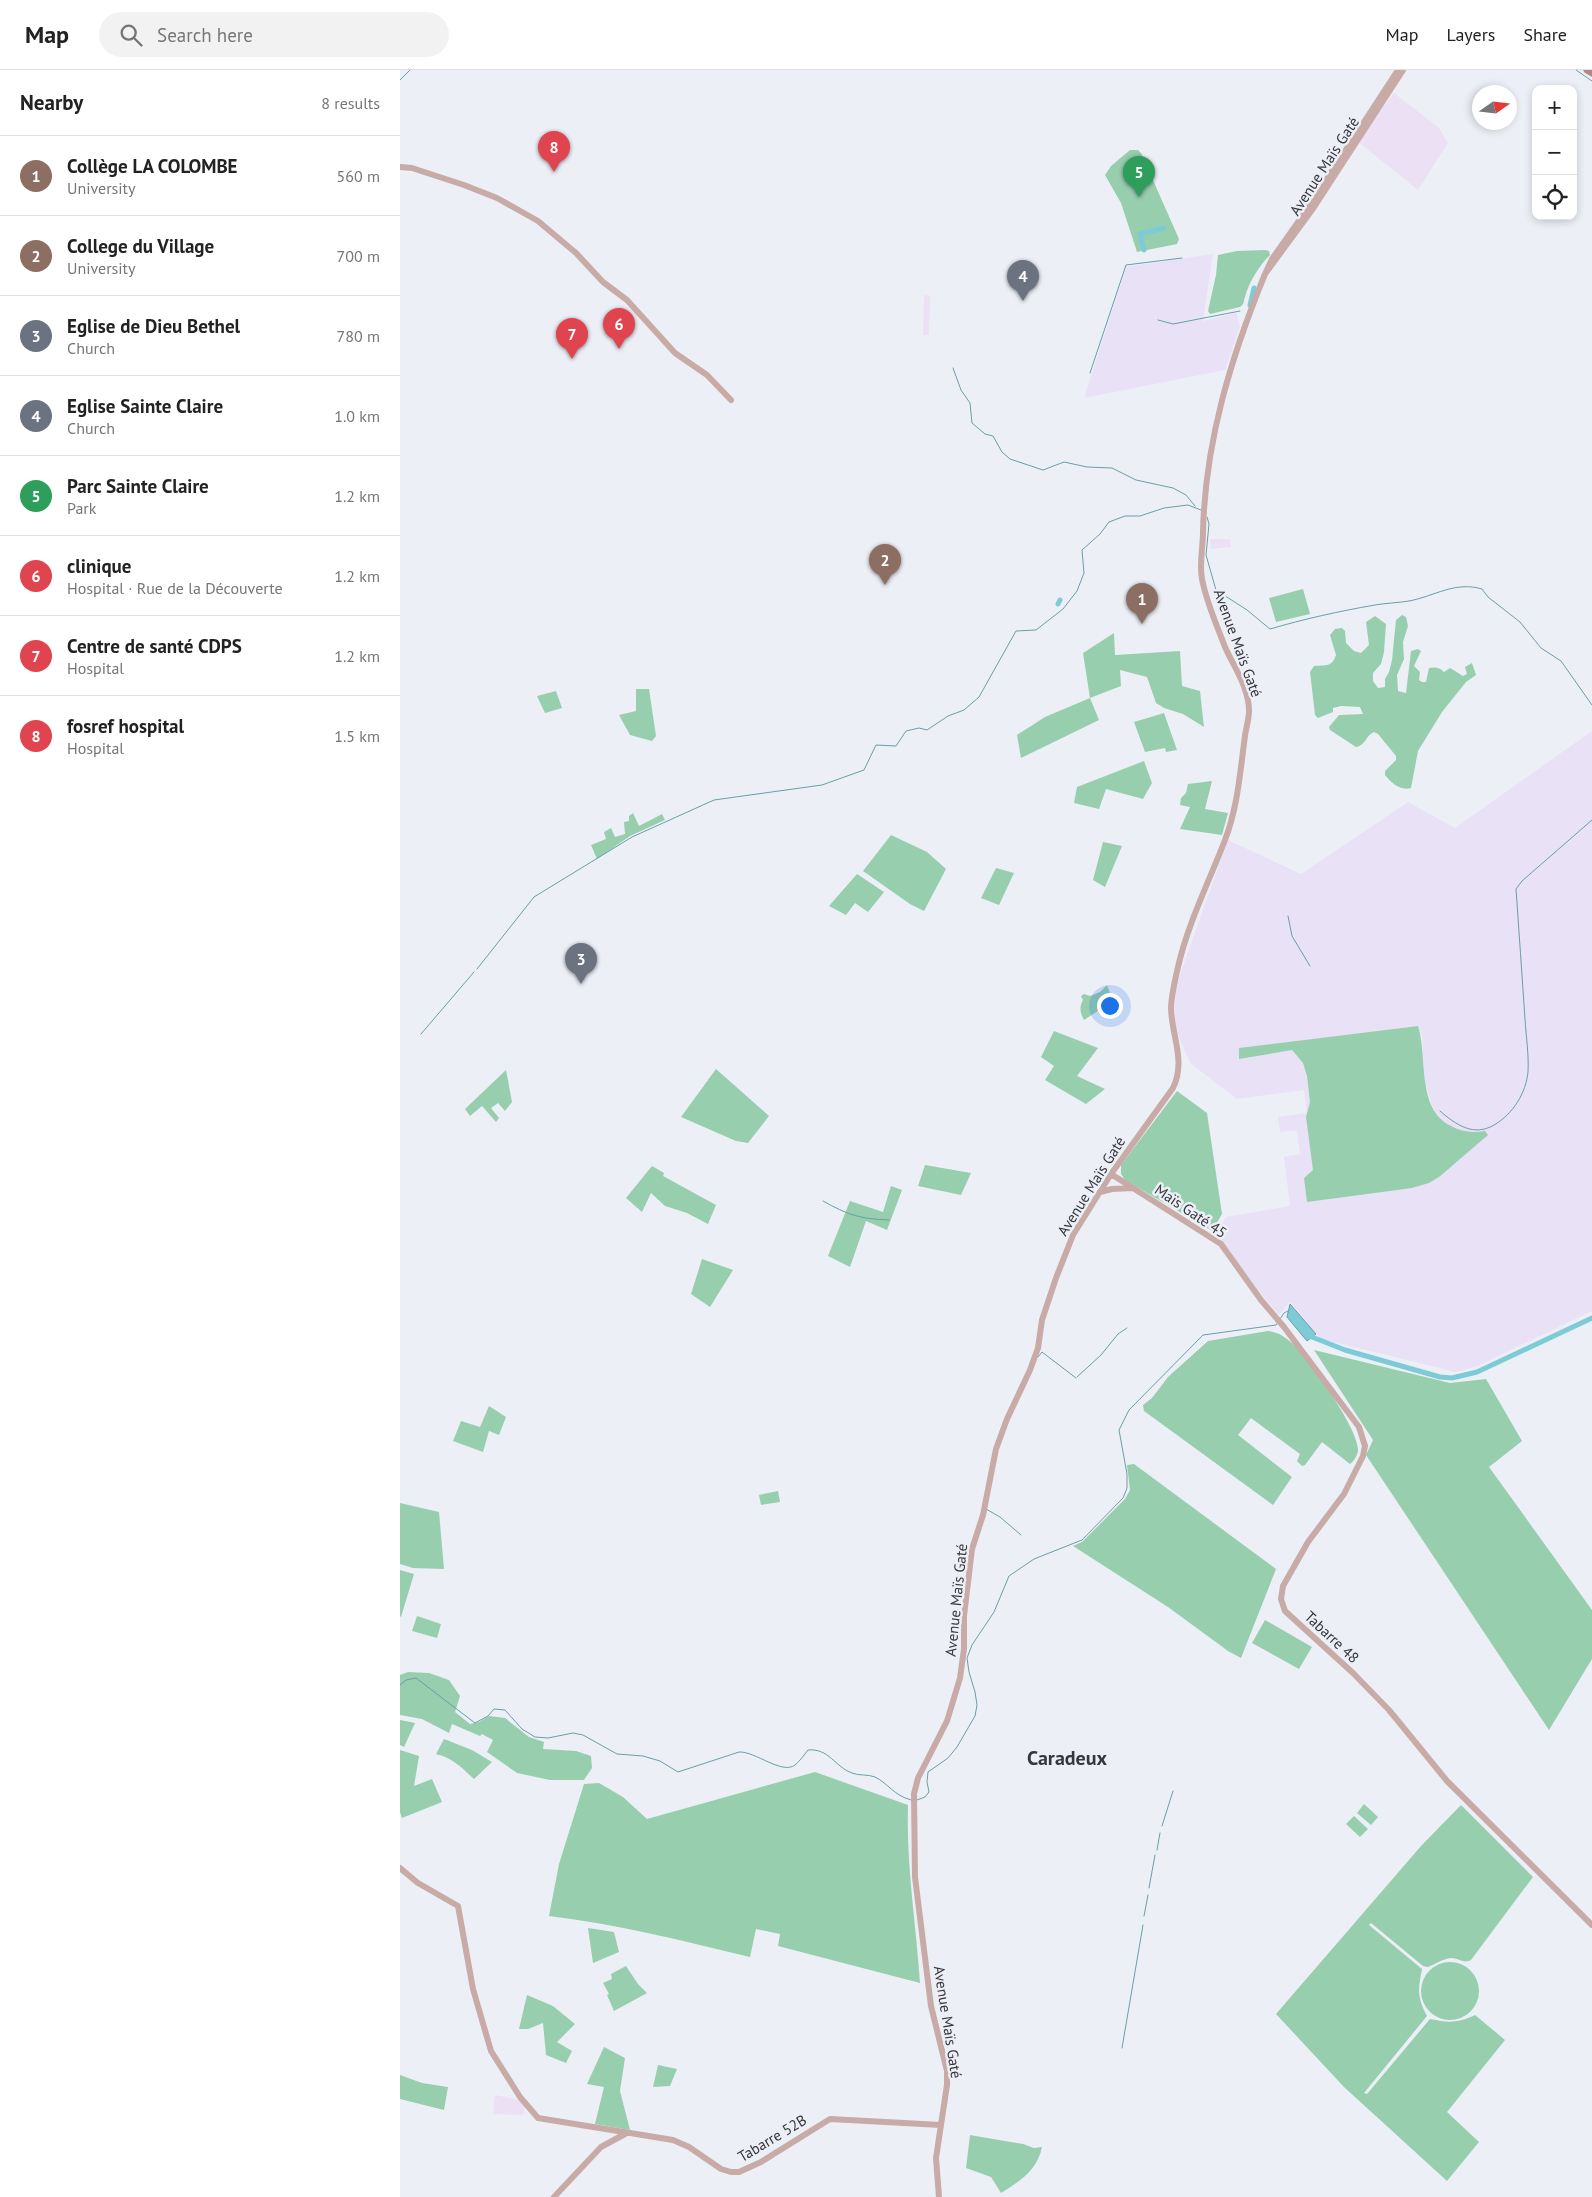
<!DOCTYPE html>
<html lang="en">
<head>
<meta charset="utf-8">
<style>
  :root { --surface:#fff; --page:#f2f2f2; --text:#222; --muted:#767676; --line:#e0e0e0; --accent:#db2777 }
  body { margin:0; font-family:"PT Sans",sans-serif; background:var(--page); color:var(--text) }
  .controls { position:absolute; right:15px; top:15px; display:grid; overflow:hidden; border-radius:10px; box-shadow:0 2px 8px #0003 }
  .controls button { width:45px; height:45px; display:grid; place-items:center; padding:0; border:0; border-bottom:1px solid var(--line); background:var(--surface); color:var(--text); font:25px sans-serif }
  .compass { position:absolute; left:1072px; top:15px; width:45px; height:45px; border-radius:50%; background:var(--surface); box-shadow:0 2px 8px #0003; rotate:76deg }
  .you { position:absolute; left:709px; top:935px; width:18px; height:18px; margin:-12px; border:4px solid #fff; border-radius:50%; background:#1a73e8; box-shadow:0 0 0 8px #1a73e833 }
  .badge { display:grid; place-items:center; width:32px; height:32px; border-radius:50%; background:var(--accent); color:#fff; font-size:16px; font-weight:700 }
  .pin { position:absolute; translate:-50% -41px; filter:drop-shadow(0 1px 2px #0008) }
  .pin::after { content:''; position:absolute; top:26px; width:18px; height:15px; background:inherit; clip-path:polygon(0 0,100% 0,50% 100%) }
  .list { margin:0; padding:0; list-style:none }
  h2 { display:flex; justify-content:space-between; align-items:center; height:65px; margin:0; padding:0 20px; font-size:21px }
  h2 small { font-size:16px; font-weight:400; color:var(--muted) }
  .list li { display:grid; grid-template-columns:32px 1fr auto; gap:15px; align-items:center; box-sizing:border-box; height:80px; padding:0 20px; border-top:1px solid var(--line) }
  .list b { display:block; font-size:19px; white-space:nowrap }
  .list p { margin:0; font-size:16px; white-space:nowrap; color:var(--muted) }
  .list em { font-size:16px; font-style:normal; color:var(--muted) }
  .icon { flex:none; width:28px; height:28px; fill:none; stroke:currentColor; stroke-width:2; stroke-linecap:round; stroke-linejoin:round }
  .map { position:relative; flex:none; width:1192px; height:2127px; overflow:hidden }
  header { display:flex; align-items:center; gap:30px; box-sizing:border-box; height:70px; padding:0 25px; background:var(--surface); border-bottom:1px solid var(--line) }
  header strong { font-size:24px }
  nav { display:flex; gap:28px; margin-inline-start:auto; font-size:18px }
  .search { width:350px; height:45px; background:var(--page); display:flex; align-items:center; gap:12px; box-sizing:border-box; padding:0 18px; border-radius:28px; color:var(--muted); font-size:19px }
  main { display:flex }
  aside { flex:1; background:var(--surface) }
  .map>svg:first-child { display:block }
  .commercial { fill:#ece0f5 }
  .industrial { fill:#e9e1f6; fill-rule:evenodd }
  .green { fill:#97ceae }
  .water { fill:#7dcbd6; stroke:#689fa7 }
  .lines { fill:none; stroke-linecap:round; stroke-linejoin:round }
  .stream { stroke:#689fa7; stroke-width:1 }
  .canal { stroke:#7dcbd6; stroke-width:5 }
  .tertiary { stroke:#c8aaa7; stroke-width:6 }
  .secondary { stroke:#b38884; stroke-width:7 }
  .labels { text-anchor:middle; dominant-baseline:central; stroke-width:5; stroke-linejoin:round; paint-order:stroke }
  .street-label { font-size:15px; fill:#36373a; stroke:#edeff7 }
  .district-label { font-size:20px; font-weight:bold; fill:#36373a; stroke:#edeff7 }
</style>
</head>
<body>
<header>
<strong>Map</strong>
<div class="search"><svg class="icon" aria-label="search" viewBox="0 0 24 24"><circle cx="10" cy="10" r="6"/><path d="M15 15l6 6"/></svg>Search here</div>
<nav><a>Map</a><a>Layers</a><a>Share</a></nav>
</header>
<main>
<aside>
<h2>Nearby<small>8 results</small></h2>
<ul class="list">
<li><span class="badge" style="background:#8d6e63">1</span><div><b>Collège LA COLOMBE</b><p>University</p></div><em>560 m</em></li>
<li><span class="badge" style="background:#8d6e63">2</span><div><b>College du Village</b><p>University</p></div><em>700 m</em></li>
<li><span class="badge" style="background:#6b7280">3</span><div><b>Eglise de Dieu Bethel</b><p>Church</p></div><em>780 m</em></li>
<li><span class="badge" style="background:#6b7280">4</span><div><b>Eglise Sainte Claire</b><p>Church</p></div><em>1.0 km</em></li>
<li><span class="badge" style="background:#2e9e5b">5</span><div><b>Parc Sainte Claire</b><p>Park</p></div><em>1.2 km</em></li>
<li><span class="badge" style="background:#e0444e">6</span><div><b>clinique</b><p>Hospital · Rue de la Découverte</p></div><em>1.2 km</em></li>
<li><span class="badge" style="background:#e0444e">7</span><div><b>Centre de santé CDPS</b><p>Hospital</p></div><em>1.2 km</em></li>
<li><span class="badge" style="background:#e0444e">8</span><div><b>fosref hospital</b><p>Hospital</p></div><em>1.5 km</em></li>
</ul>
</aside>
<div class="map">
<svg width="1192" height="2127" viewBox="0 0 1192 2127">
  <rect width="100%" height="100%" fill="#edeff7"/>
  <path class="commercial" d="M994,23l45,35 9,15 -30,47 -61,-49z
    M524,225l6,1 -1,39h-6z
    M810,469h20l1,8 -20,2z
    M95,2025l26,5 4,8 -2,7 -30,-1z"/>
  <path class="industrial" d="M813,184l-10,67 33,-8 4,14 -15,43 -141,28 42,-131z
    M1192,661v580l-114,55 -22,6 -135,-33 -31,-37 -11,13 -24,-29 -39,-52 10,-17 64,-11 -6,-49 16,-3 -3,-24 -17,2 -2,-15 29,-4 -3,-23 -67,9 -47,-36 -16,-38 2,-39 52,-146 73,34 107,-72 47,26zM1018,956l4,10 3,47 9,28 9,12 13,6 17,4 12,-2 -46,46 -10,6 -17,5 -108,-10 9,-8 -4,-37 1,-31 -3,-26 -4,-13 -11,-13 -53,8v-9z"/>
  <path class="green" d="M730,80h8l3,3 38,86 -2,5 -40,8 -16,-49 -16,-28 6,-9z
    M865,180l4,1 1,4c-11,11 -21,27 -25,42 -2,5 0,6 -5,10l-30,7 -2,-3 8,-36 2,-20 19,-4z
    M903,519l7,25 -34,8 -7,-24z
    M1002,545l4,2 2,9 -5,16 1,17 -7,16 1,16 8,2 5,-42 7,-2 3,2 -7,15 6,6 -1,8 3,2h4l3,-14c6,-1 10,-1 15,4l6,-4 13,8 4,-2 -2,-7 7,-4 4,12 -10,7 -24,30 -24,39 -7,37c-10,3 -20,-5 -26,-13v-4l11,-11v-4l-18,-22 -4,-2c-8,3 -8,13 -18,15l-26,-17 -1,-3 10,-12 24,-1 -3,-7 -19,-1 -8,2v4l-15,6 -3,-3 -5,-43 4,-6c12,-1 18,1 22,-11l-6,-20 5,-6 7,-1 3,3 1,12 8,8 7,2 8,-8 -3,-23 9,-6 11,8 -2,28 -3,12 -8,9v8l5,7 7,-1v-8l4,-7 3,-12 4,-40z
    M714,563l1,22 65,-4 2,35 18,5 4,36 -21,-13 -19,-6 -8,-5 -9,-26 -27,-7 1,16 -31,12 9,22 -78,38 -4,-23 28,-18 45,-19 -7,-45z
    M236,619h13l7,47 -4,5 -22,-6 -11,-20 17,-4z
    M156,621l6,17 -17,5 -8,-17z
    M764,643l13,37 -11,2 -1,-4 -20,4 -11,-30z
    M744,691l8,22 -9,16 -37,-10 -7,20 -25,-6 3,-16z
    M812,711l-7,28 23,4 -6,22 -42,-6 10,-22 -10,-2 1,-7 5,-5 2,-9z
    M233,743l6,13 23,-12 3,6 -35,16 -33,23 -6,-14 15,-6 -2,-7 7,-4 4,9 10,-3 -1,-12 5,-1v-5z
    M491,765l36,17 19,17 -22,42 -14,-7 -47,-33z
    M703,772l19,4 -17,41 -12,-7z
    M596,798l18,5 -15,32 -18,-7z
    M457,804l27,18 -16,20 -13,-9 -9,12 -17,-9z
    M707,915l6,16 -29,19c-4,-7 -5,-13 -1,-20l-2,-4 3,-2 6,2 10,-4z
    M1018,956c10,31 -2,83 33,100 11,6 21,7 34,5l3,4 -49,42 -10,6 -17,5 -105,14 -3,-24 9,-8 -7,-53 4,-15 -3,-26 -4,-13 -11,-13 -53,9v-11z
    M654,961l44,17 -21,28 28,13 -19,15 -41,-24 9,-14 -13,-9z
    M316,999l53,47 -21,27 -12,-2 -55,-24z
    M106,1000l6,32 -7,9 -7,-8 -7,5 8,10 -3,4 -14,-16 -12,10 -5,-7z
    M777,1021l30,22 15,101 -10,17 -87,-51 -4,-6v-9z
    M525,1095l46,8 -10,22 -43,-9z
    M252,1096l12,7 -1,3 53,29 -8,19 -21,-11 -22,-7 -14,-13 -9,19 -16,-14z
    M491,1116l11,4 -15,40 -21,-9 -16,46 -22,-11 22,-55 33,11z
    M302,1189l31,11 -23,37 -19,-13z
    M868,1261c10,1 17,6 24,12 16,15 68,87 66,108 -1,5 -4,10 -8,13l-28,-22 -17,23 -3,1 -5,-5 3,-7 -49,-36 -13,17 54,42 -19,28 -129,-94 -1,-6 9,-7 16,-21 40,-36z
    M914,1280l136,33 36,-4 36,62 -33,26 103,143v49l-43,71 -183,-275 7,-15z
    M89,1336l17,11 -7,18 -10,-4 -6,21 -30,-11 8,-20 19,6z
    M734,1394l142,105 -35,89 -13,-7 -60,-44 -95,-61 9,-4 43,-43 5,-9 -3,-25z
    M378,1421l2,11 -19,3 -2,-10z
    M0,1433l39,9 5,57 -31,-1 -13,-4z
    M0,1500l14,4 -13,43 -1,-1z
    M17,1546l24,8 -4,14 -25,-7z
    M865,1550l47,27 -13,22 -47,-26z
    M8,1602l21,1 20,7 11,16 -5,16 15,12 9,-2 10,-6 16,2 24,19 15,5 -1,7 33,2 15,5 1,12 -8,12h-34l-33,-7 -30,-21 6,-12 -11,-6 -2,2 -28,-12 -3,9 -27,-14 -22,-4v-40z
    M0,1650l15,3 -11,24 -4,-2z
    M44,1669l28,11 20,12 -18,17c-12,-11 -21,-21 -38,-25z
    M0,1680l19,6 -5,30 18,-7 10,23 -40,16 -2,-6z
    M415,1702l93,33c-2,60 8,118 12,178l-142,-37 2,-12 -24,-5 -6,28c-67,-16 -133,-33 -201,-41l10,-52 25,-80 15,-1 24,14 24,22z
    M964,1734l14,13 -7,8 -14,-12z
    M1061,1735l72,72 -62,83c-8,4 -12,-2 -20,-2 -9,1 -15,6 -23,9l-5,-1 -52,-43 -2,2 53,44c-4,21 -5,28 5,47l-63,77 3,1 63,-75c19,4 28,4 45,-4l30,25 -58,72 32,30 -32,39 -103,-94 -68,-73 145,-168z
    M954,1746l14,13 -8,8 -14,-13z
    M188,1858l26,4 5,20 -26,11z
    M1021 1921a29 29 0 1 1 58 0a29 29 0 1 1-58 0Z
    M226,1896l12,18 9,9 -33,18 -7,-16 2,-1 -6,-11 9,-4 -1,-5z
    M127,1925l26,11 22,18 -18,18 15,9 -6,12 -20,-8 -3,-32 -15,6h-9z
    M204,1977l21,11 -5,33 10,39 -35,-6 9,-37 -17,-3z
    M258,1995l19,4 -7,17 -17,1z
    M0,2005l22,8 26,4 -4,23 -44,-11z
    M570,2065l53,9 11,4 8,-1c-5,24 -22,34 -41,46l-10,-16 -25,-9z"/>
  <path class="water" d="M890,1234l26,30 -9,7 -20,-24z"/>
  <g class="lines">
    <path class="stream" d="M1176,0l16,11
      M0,10l10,-10
      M758,250l15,4 67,-13
      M553,298l8,22 9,13 2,20 13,11 8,2 9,16 8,7 33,11 21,-8 23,5 25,1 24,12 37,8 13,7 9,11
      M690,303l36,-108 56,-7
      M807,447l2,7 -3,31 10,35 31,20 23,19c34,-10 70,-18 105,-24 11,-2 22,-2 34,-4 26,-5 46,-20 73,-12l6,8 32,25 21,26 20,13 31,44
      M888,846l4,20 18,30
      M77,899l57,-72 98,-60 82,-37 108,-15 42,-15 12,-25 20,1 10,-15 13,-3 8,2 21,-14 16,-6 15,-13 37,-66 20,-1 27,-21 14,-18 7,-18 -2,-23 18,-16 9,-12 16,-6h15l24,-8 24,-3 13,5
      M21,964l53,-62
      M1040,1041c16,14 34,26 54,14 19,-11 32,-32 34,-53 1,-17 -2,-36 -3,-53 -3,-44 -6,-87 -9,-130l6,-8 70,-61
      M423,1131c25,14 37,18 66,19
      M880,1249l4,-6 4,-2
      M638,1287l4,-5 34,26
      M677,1307l24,-22 17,-21 9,-6
      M586,1439l14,8 21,18
      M0,1615l6,-5 10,-2 59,45 13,-7 6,-7 11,1 17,19 13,8 13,1 25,-5 10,2 34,19 26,2 17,5 18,11 61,-20c16,-1 43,23 56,13 5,-4 9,-10 13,-15 21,-2 27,17 44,23 7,3 16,1 23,4 14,7 18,18 36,23
      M517,1730l8,-3 4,-5 -2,-10 1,-10 20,-14 9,-11 18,-31 2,-11 -2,-13 -6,-20 -2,-14 5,-13 22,-33 15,-36 25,-17 48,-19 41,-42 4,-10v-14l-8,-44 10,-20 74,-75 73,-10 2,-3
      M762,1756l11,-35
      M757,1780l3,-17
      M749,1818l6,-33
      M744,1846l4,-21
      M722,1978l21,-123"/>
    <path class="canal" d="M744,180l-4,-16 24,-6
      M850,235l4,-17
      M658,534l2,-4
      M912,1267l33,13 95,27 12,1 25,-6 115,-54"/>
    <path class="tertiary" d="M998,0l-90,138 -36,51 -7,15 47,-64 91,-140
      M0,97l12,1 52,17 33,13 41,23 38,32 27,29 24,18 48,53 32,22 24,25
      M711,1104l110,70 40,56 23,27 75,100 6,19 -2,10 -19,38 -36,48 -25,44 -2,13 4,12 68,62 36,37 58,71 145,144
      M700,1122l12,-3 21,-1
      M0,1798l18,15 40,23 15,83 18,62 29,46 18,21 135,22 16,7 32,22 10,3h8l22,-10 69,-43 111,6
      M154,2127l47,-50 24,-13
      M539,2127l-3,-39 11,-73v-14l-16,-65 -16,-129 -1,-83 4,-16 29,-57 13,-43 4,-29v-33l8,-67 11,-34 13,-66 11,-30 23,-49 8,-22 4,-28 14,-42 17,-43 38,-61 62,-86c13,-27 -1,-51 -2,-79 0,-13 4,-29 7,-42 10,-44 31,-85 47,-127 13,-34 15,-68 20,-104 1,-8 4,-17 4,-25 0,-23 -15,-44 -24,-64 -8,-21 -19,-46 -23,-68 -3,-15 1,-31 1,-47 2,-90 28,-175 62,-258"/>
    <path class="secondary" d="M1187,0l5,3"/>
  </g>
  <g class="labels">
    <g class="street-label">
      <text transform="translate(924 96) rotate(-57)">Avenue Maïs Gaté</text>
      <text transform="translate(838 573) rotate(70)">Avenue Maïs Gaté</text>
      <text transform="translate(691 1116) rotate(-58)">Avenue Maïs Gaté</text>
      <text transform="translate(791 1141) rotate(34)">Maïs Gaté 45</text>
      <text transform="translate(556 1530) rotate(-84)">Avenue Maïs Gaté</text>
      <text transform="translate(932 1567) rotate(43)">Tabarre 48</text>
      <text transform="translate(548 1952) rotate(81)">Avenue Maïs Gaté</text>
      <text transform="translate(372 2068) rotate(-31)">Tabarre 52B</text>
    </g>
    <g class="district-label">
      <text x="667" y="1688">Caradeux</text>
    </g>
  </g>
</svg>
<div class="controls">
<button>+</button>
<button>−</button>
<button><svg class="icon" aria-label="locate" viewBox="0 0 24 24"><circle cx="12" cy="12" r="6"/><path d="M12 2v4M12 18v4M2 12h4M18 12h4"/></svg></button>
</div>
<svg class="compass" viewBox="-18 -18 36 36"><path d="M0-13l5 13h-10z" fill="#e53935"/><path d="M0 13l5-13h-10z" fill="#767676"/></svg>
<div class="you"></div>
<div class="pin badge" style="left:742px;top:554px;background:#8d6e63">1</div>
<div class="pin badge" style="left:485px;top:515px;background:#8d6e63">2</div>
<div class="pin badge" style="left:181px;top:914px;background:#6b7280">3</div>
<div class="pin badge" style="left:623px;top:231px;background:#6b7280">4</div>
<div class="pin badge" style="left:739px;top:127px;background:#2e9e5b">5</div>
<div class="pin badge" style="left:219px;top:279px;background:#e0444e">6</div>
<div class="pin badge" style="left:172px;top:289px;background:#e0444e">7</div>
<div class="pin badge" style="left:154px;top:102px;background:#e0444e">8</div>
</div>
</main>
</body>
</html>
